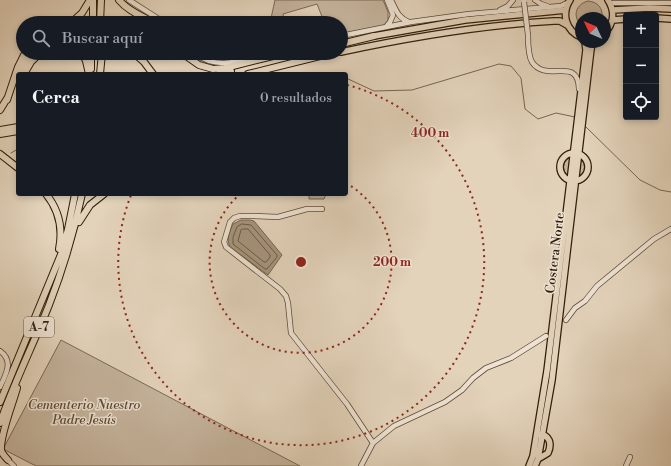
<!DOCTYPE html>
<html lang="es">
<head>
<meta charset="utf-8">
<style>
  :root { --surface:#171b24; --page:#20242c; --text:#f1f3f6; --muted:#9ea1a6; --line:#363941 }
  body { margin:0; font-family:"Libre Bodoni",serif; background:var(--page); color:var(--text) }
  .controls { position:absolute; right:12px; top:12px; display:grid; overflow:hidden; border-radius:4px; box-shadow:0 2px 6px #0003 }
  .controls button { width:36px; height:36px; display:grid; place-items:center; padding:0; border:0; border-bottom:1px solid var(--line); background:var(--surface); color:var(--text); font:20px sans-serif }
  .compass { position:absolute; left:575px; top:12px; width:36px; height:36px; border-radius:50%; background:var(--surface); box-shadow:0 2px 6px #0003; rotate:314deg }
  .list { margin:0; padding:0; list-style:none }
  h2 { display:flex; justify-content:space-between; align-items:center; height:52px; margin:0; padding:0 16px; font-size:17px }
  h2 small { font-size:13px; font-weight:400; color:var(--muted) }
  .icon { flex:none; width:22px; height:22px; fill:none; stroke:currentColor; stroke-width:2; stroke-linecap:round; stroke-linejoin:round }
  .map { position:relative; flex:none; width:671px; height:466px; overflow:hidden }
  .search { position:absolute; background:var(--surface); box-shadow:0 2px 6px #0003; left:16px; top:16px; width:332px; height:44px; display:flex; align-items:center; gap:10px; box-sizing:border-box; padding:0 14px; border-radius:22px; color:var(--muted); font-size:15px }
  .panel { position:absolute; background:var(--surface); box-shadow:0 2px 6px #0003; left:16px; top:72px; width:332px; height:124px; border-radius:4px }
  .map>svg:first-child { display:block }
  .green { fill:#c5b49d; stroke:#7a6953 }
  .water { fill:#a6957e; stroke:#77654f }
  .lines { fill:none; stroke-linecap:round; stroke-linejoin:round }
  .shore { stroke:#6b5a44; stroke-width:1 }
  .stream { stroke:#77654f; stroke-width:1 }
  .minor-casing { stroke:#5d4b36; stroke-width:6 }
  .major-casing { stroke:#301e09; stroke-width:8 }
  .highway-casing { stroke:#301e09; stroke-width:8 }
  .minor { stroke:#ede2d3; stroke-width:4.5 }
  .major { stroke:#e3d3bb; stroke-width:5.5 }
  .highway { stroke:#e3d3bb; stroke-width:6 }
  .minor-bridge-casing { stroke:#5d4b36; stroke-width:6; stroke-linecap:butt }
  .minor-bridge { stroke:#ede2d3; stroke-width:4.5 }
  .ring { fill:none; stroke:#8f2418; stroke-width:2; stroke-dasharray:2 4 }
  .labels { text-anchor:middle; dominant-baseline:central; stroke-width:3; stroke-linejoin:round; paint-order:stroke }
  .shield { fill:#ede2d3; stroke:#695946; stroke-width:1 }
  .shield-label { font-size:12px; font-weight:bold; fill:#301e09 }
  .street-label { font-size:13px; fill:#301e09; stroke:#ede2d3 }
  .park-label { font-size:13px; font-style:italic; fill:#5d4b35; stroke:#ede2d3 }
  .centre { fill:#8f2418; stroke:#ede2d3; stroke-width:2 }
  .ring-label { font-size:12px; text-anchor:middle; font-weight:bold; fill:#8f2418; stroke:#ede2d3; stroke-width:3; stroke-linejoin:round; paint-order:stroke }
</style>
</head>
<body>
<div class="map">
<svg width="671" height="466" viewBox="0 0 671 466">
  <rect width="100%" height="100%" fill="#e3d3bb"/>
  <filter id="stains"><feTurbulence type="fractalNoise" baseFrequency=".005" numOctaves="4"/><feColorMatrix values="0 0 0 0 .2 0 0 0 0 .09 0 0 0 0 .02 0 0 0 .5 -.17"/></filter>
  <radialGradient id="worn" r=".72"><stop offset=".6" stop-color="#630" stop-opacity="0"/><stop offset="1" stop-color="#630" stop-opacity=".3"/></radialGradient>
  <path class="green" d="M275,0h108l5,12v8l-5,6 -42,9v-12h-39l21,-4 -6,-15 -34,10 2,9h-15z
    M588,1c10,1 15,7 14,17h-21v7c-9,-9 -5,-21 7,-24z
    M570,157l-2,19c-7,-6 -6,-15 2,-19z
    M581,158c6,6 5,12 1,19l-4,1z
    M309,194h17l-2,5h-15z
    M61,340l239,126h-264l-33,-17z"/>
  <path class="water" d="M241,220h9l4,1 28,34 -14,20 -38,-28c-4,-8 0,-16 3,-23z"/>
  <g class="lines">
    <path class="shore" d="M242,224l9,1 26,30v2l-10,12h-2l-32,-25v-7l4,-10z
      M243,229h5l22,26v2l-4,5h-2l-26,-21 3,-11z"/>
    <path class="stream" d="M346,78l28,13 38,-1 87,-26 12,2 10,12 4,31 13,10 18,-6 19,4
      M586,127l54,53 20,10 11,2
      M11,153l7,-4"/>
    <defs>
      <path id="minor" d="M129,0l36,23
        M391,0c5,10 7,18 18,22
        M535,0l6,4 6,2
        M610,3h61
        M500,10l8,-4 5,-6
        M386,27l4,-5 3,-7 -6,-15
        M528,35c0,8 0,20 4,27 15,22 46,-7 47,27
        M341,36l70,-14 58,-8 92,-8 8,-4
        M194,53c25,19 49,6 77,0
        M322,209h-15l-29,8 -24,-1h-14l-6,2 -4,4 -6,20 2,5 54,42 6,7 2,7 3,30 56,71 26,39
        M566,320l9,-12 10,-7 12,-15 57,-47 17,-10
        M0,351c14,10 6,23 0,36
        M8,460l6,6
        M361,466l12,-23 21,-17 51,-24 17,-12 11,-12 13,-10 25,-10 35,-22
        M626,466l4,-9"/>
      <path id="major" d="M570,0c-9,14 -4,31 11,37
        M613,10l36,-2 22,1
        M656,18l15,1
        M613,20l13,-1
        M605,33c9,-10 10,-22 3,-33
        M374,36l91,-16 101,-10
        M341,52c70,-15 141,-27 213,-31h6l7,4
        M320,56l15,-3
        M560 167a14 14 0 1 1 28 0a14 14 0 1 1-28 0Z
        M538,459l10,-6c4,-9 2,-18 -9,-19
        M529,466l4,-10 14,-85 39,-321 -1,-8
        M535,466l3,-7 14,-79 39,-331 2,-7"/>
      <path id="highway" d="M119,0c9,11 23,16 35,23
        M71,23l11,-10 8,-13
        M93,23v-23
        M100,23l1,-23
        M341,44l33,-8
        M82,53l4,8 3,13
        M134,53l10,9 9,12
        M182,53l17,12 14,4 12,-1 48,-12 21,-3
        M91,69v-16
        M19,73l8,-15 5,-5
        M24,74l7,-12 9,-9
        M100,74l2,-21
        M219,74l12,-3
        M248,74l72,-18
        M7,100l11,-33 7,-14
        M0,110l8,-13
        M0,130l18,-3
        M0,134l18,-3
        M0,154l18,14
        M46,194c13,16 17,35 13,55
        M79,222l11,-17 14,-11
        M0,402l62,-150 6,-23 7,-35
        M0,423c14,-40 33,-78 49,-118 14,-36 25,-73 33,-111
        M8,460c-3,-3 -6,-6 -7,-10 -1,-15 12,-47 16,-62"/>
    </defs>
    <use href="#minor" class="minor-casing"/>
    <use href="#major" class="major-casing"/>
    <use href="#highway" class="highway-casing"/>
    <use href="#minor" class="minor"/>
    <use href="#major" class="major"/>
    <use href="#highway" class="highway"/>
    <defs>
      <path id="minor-bridge" d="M524,2l4,33"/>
    </defs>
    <use href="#minor-bridge" class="minor-bridge-casing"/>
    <use href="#minor-bridge" class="minor-bridge"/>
  </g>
  <g class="ring">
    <path d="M346 183A91 91 0 1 1 240 194"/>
    <path d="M347 85A183 183 0 1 1 131 195"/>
  </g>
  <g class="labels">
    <rect class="shield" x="24" y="317" width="30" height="20" rx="3"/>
    <g class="shield-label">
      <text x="39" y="327">A-7</text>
    </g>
    <g class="street-label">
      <text transform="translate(555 253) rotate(-83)">Costera Norte</text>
    </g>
    <g class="park-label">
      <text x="84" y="405">Cementerio Nuestro<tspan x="84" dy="15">Padre Jesús</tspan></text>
    </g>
  </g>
  <circle cx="301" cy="262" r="6" class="centre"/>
  <g class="ring-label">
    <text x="430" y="137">400 m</text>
    <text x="392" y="266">200 m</text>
  </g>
  <rect width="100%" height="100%" filter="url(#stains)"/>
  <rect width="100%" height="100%" fill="url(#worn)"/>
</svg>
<div class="controls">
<button>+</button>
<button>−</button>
<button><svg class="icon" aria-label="locate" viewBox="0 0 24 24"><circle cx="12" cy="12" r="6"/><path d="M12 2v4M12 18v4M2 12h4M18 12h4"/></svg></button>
</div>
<svg class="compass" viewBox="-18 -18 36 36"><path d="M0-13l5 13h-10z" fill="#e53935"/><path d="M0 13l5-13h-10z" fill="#9ea1a6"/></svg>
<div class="search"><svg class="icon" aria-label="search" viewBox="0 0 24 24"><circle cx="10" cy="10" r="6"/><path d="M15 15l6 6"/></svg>Buscar aquí</div>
<section class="panel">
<h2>Cerca<small>0 resultados</small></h2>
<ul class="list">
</ul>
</section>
</div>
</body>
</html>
